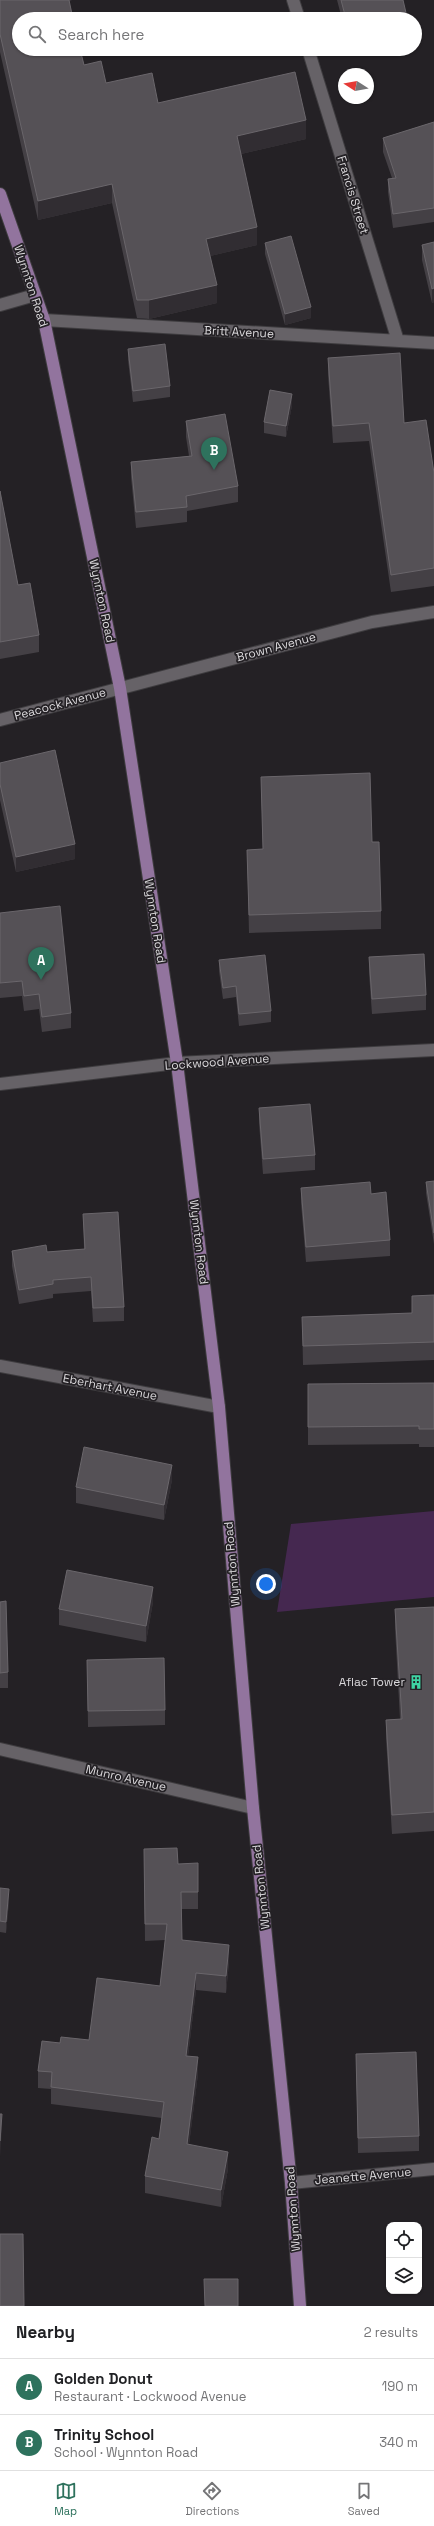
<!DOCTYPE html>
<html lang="en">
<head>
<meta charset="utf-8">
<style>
  :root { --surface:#fff; --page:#f6f6f6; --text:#202124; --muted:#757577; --line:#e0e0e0; --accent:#2e725d }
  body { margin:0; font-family:"Space Grotesk",sans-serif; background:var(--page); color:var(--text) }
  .controls { position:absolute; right:12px; bottom:12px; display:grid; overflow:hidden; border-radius:8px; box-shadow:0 1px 3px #0004 }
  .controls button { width:36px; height:36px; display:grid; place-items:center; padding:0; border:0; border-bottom:1px solid var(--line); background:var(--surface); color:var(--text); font:20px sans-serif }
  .compass { position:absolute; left:338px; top:68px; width:36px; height:36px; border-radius:50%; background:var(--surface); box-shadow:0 1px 3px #0004; rotate:281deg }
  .you { position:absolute; left:266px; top:1584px; width:14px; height:14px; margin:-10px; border:3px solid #fff; border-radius:50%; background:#1a73e8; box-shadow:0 0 0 6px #1a73e833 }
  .badge { display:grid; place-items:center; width:26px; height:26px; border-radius:50%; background:var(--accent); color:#fff; font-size:13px; font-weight:700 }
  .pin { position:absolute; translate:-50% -33px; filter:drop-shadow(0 1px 2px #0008) }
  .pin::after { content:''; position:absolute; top:21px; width:14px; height:12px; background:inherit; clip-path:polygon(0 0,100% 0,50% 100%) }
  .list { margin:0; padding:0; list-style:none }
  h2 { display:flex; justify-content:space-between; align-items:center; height:52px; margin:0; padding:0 16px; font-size:17px }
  h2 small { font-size:13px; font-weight:400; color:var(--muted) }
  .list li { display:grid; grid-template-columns:26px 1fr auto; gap:12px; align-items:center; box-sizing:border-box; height:56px; padding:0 16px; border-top:1px solid var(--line) }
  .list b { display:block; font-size:15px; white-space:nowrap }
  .list p { margin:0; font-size:13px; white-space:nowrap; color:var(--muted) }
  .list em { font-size:13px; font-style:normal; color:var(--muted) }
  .icon { flex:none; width:22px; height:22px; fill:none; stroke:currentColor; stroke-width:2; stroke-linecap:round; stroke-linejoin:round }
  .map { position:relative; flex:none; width:434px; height:2306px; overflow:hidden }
  .search { position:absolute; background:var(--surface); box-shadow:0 1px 3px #0004; left:12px; right:12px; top:12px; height:44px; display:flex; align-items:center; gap:10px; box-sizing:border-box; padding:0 14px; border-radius:22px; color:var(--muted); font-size:15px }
  .sheet { height:164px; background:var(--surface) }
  nav { display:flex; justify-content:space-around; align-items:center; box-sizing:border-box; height:56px; border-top:1px solid var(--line); background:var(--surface); font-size:11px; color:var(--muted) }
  nav a { display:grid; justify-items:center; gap:2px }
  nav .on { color:var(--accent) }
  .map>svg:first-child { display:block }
  .green { fill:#452850 }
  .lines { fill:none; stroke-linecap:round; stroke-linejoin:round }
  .minor-casing { stroke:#3e3c3f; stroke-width:14 }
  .major-casing { stroke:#3e3c3f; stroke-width:14 }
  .minor { stroke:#666267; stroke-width:12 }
  .major { stroke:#92749e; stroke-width:12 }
  .wall { fill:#444045 }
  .shaded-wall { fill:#312d32 }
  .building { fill:#555156; stroke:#6a666b }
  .labels { text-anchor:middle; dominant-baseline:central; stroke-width:3.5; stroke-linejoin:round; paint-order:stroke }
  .street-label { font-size:12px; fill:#dbd9dc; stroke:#242125 }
  .poi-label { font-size:12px; fill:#dbd9dc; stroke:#242125; text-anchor:end }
</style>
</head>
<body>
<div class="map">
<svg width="434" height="2306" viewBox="0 0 434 2306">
  <rect width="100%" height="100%" fill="#242125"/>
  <path class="green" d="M434,1511v86l-157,15 14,-88z"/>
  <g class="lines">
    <defs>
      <path id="minor" d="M293,0l6,19
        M308,49l90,292
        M0,305l35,-10
        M44,320l390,23
        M0,720l372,-98 62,-10
        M0,1084l177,-21 257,-13
        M0,1366l219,41
        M0,1749l253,59
        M291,2183l143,-14"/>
      <path id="major" d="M0,194l44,126 76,368 57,375 42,344 34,401 38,375 9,123"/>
    </defs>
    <use href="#minor" class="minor-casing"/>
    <use href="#major" class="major-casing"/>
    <use href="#minor" class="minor"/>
    <use href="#major" class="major"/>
  </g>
  <path class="wall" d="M0,0h72l-3,1 15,64 22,18 52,20 148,36 -65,15 16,91 -47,11 7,47 -68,16 -12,-1 -25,-115 -74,17 -38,-168z
    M337,0h66l4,19h-65z
    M434,122v100l-41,6 -5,-36v-13l4,-1 -9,-26v-14z
    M434,242v60l-2,1 -10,-43v-15z
    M265,243l46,75 -26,7 -20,-71z
    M128,349l42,37v11l-37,5 -5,-42z
    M328,358l76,65 30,50v113l-43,6 -22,-151 -36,2 -5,-68z
    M292,405l-6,32 -22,-4v-11z
    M186,421l52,65v16l-51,9v11l-51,6 -5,-51v-15l58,-6 -3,-19z
    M0,491l18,94 21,50v17l-39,7z
    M0,763l75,96 -59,13 -16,-72z
    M261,777l111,65 9,69v18l-132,4 -2,-83 16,-1z
    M0,913l71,100v15l-29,4 -3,-23 -15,2 -2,-15 -22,2z
    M369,957l57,38v15l-54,4 -3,-41z
    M219,960l52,51v11l-32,4 -3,-29 -13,2 -4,-28z
    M259,1108l56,47v15l-52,4 -4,-51z
    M434,1181v63l-8,-51v-11z
    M301,1188l70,6 19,46v16l-84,6 -5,-59z
    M83,1214l41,93v14l-31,1 -2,-31 -38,3v4l-34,6 -7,-38v-15l35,1 37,-3z
    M434,1295v65l-131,5 -1,-48 110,-4v-17z
    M434,1383v64h-15v-3l-111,1v-61z
    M172,1480l-8,40 -88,-17v-16z
    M0,1602l8,70v16h-8z
    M153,1602l-7,40 -87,-17v-16z
    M434,1607v224l-42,3 -6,-96v-18l14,-1 -5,-91v-19z
    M87,1660l78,50v15l-77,2z
    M144,1849l34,15 20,28v17h-17l1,31 47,22 -3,31 -30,-3 -8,66 10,18 -9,70 39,25 -7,38 -76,-14v-17l14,-37 3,-21 -111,-14v-15l-13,-1v-17l22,-28 29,-3 71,-54 5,-46 -20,1z
    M0,1888l9,13 -3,32 -6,-1z
    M356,2054l63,82v15l-61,2z"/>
  <path class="shaded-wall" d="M407,17v2h-10z
    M306,120v19l-69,16v-19z
    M112,184v19l-74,17v-19z
    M257,227v18l-51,12v-18z
    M217,285v18l-68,16v-19z
    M434,288v14l-2,1v-14z
    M311,307v11l-26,7v-11z
    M292,394v11l-6,32v-11z
    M75,844v15l-59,13v-15z
    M172,1465v15l-8,40v-15z
    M153,1587v15l-7,40v-16z
    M9,1889v12l-3,32v-11z
    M229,1945v17l-3,31v-17z
    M196,1973v17l-10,82v-16z
    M198,2057v17l-11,87v-17z
    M2,2114v15l-2,28v-16z
    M228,2152v17l-7,38v-17z"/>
  <path class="building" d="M0,0h69l4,19h-54v30h61l4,16 17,-4 5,22 46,-10 6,30 137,-31 11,48 -69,16 20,91 -51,12 11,46 -68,15h-12l-25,-116 -74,17 -38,-167z
    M341,0h62l4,17 -10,2h-51z
    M434,122v86l-41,6 -5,-35 8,-1 -13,-40z
    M291,236l20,71 -26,7 -20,-71z
    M434,242v46l-2,1 -10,-44z
    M165,344l5,42 -37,5 -5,-42z
    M400,353l4,70 22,-3 8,53v95l-43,7 -22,-152 -36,3 -5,-68z
    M270,390l22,4 -6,32 -22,-4z
    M225,414l13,72 -52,10 1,11 -51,5 -5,-50 61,-6 -6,-35z
    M0,491l18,94 12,-2 9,52 -39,7z
    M55,750l20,94 -59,13 -16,-73v-21z
    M370,773l2,69h7l2,69 -132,4 -2,-65 16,-1 -2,-72z
    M60,906l11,107 -29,4 -3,-23 -15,2 -2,-15 -22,2v-70z
    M424,954l2,41 -54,4 -3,-42z
    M265,955l6,56 -32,3 -3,-28 -13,2 -4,-28z
    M310,1104l5,51 -52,4 -4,-51z
    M434,1181v52l-8,-51z
    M370,1182l1,12 15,-2 4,48 -84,7 -5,-59z
    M118,1212l6,95 -31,1 -2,-31 -38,3v4l-34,6 -7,-39 34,-6 1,7 38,-3 -2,-35z
    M434,1295v47l-131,4 -1,-29 110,-4v-17z
    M434,1383v46h-15v-3l-111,1v-43z
    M84,1447l88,18 -8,40 -88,-18z
    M67,1570l86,17 -7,39 -87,-17z
    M6,1601l2,71 -8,1v-71z
    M434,1607v205l-42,3 -6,-95 16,-1 -7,-110z
    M164,1658l1,52 -77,1 -1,-51z
    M177,1848l1,16 20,-1v29h-17l1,48 47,5 -3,31 -30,-3 -10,83 12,1 -11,87 41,8 -7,38 -76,-14 7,-39 7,2 5,-37 -113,-15 1,-15 -14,-1 4,-30 18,2 1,-6 28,3 8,-62 63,8 7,-62h-22l-1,-75z
    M0,1888l9,1 -3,33 -6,-1z
    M416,2052l3,84 -61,2 -2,-84z
    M0,2114h2l-2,27z
    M0,2234h23l1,72h-24z
    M204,2279h34v27h-33z"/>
  <defs>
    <symbol id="building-bare" viewBox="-9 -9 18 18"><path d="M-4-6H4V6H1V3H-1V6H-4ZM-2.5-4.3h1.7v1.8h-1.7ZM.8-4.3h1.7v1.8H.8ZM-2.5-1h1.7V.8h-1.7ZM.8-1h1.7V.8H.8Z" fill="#3ed4a3" stroke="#242125" stroke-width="2.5" paint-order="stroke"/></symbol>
  </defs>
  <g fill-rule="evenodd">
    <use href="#building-bare" x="406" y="1672" width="20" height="20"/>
  </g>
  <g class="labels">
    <g class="street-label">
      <text transform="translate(353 195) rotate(73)">Francis Street</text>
      <text transform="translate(31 286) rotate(72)">Wynnton Road</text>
      <text transform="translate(239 332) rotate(3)">Britt Avenue</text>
      <text transform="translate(102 601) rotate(78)">Wynnton Road</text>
      <text transform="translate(276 647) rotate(-15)">Brown Avenue</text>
      <text transform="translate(60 704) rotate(-15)">Peacock Avenue</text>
      <text transform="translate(155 921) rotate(81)">Wynnton Road</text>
      <text transform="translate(217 1062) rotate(-4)">Lockwood Avenue</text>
      <text transform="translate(199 1242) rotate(83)">Wynnton Road</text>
      <text transform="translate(110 1387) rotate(11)">Eberhart Avenue</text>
      <text transform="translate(232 1564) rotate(-95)">Wynnton Road</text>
      <text transform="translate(126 1778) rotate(13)">Munro Avenue</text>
      <text transform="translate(261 1887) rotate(-96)">Wynnton Road</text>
      <text transform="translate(363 2176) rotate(-5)">Jeanette Avenue</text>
      <text transform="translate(293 2209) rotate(-94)">Wynnton Road</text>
    </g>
    <g class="poi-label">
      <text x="405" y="1682">Aflac Tower</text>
    </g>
  </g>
</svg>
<div class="controls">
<button><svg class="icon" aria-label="locate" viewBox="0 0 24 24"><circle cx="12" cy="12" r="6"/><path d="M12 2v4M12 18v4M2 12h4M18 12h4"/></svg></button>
<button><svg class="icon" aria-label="layers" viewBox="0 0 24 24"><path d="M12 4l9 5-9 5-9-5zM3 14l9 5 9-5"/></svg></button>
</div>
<svg class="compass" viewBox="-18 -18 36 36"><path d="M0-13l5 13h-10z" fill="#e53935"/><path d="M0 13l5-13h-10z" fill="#757577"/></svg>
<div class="you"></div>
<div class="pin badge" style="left:41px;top:980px">A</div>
<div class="pin badge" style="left:214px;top:470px">B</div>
<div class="search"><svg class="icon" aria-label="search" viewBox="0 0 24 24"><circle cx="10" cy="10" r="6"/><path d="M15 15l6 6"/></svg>Search here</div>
</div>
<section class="sheet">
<h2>Nearby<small>2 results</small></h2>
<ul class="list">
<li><span class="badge">A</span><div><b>Golden Donut</b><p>Restaurant · Lockwood Avenue</p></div><em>190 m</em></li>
<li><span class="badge">B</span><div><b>Trinity School</b><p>School · Wynnton Road</p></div><em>340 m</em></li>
</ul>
</section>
<nav>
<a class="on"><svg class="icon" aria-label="map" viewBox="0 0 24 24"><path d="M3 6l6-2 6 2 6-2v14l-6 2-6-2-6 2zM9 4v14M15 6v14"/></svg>Map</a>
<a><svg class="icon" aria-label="directions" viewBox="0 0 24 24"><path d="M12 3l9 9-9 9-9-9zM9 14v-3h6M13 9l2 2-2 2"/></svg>Directions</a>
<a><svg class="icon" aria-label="saved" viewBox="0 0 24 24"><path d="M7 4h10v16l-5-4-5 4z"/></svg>Saved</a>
</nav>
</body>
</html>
